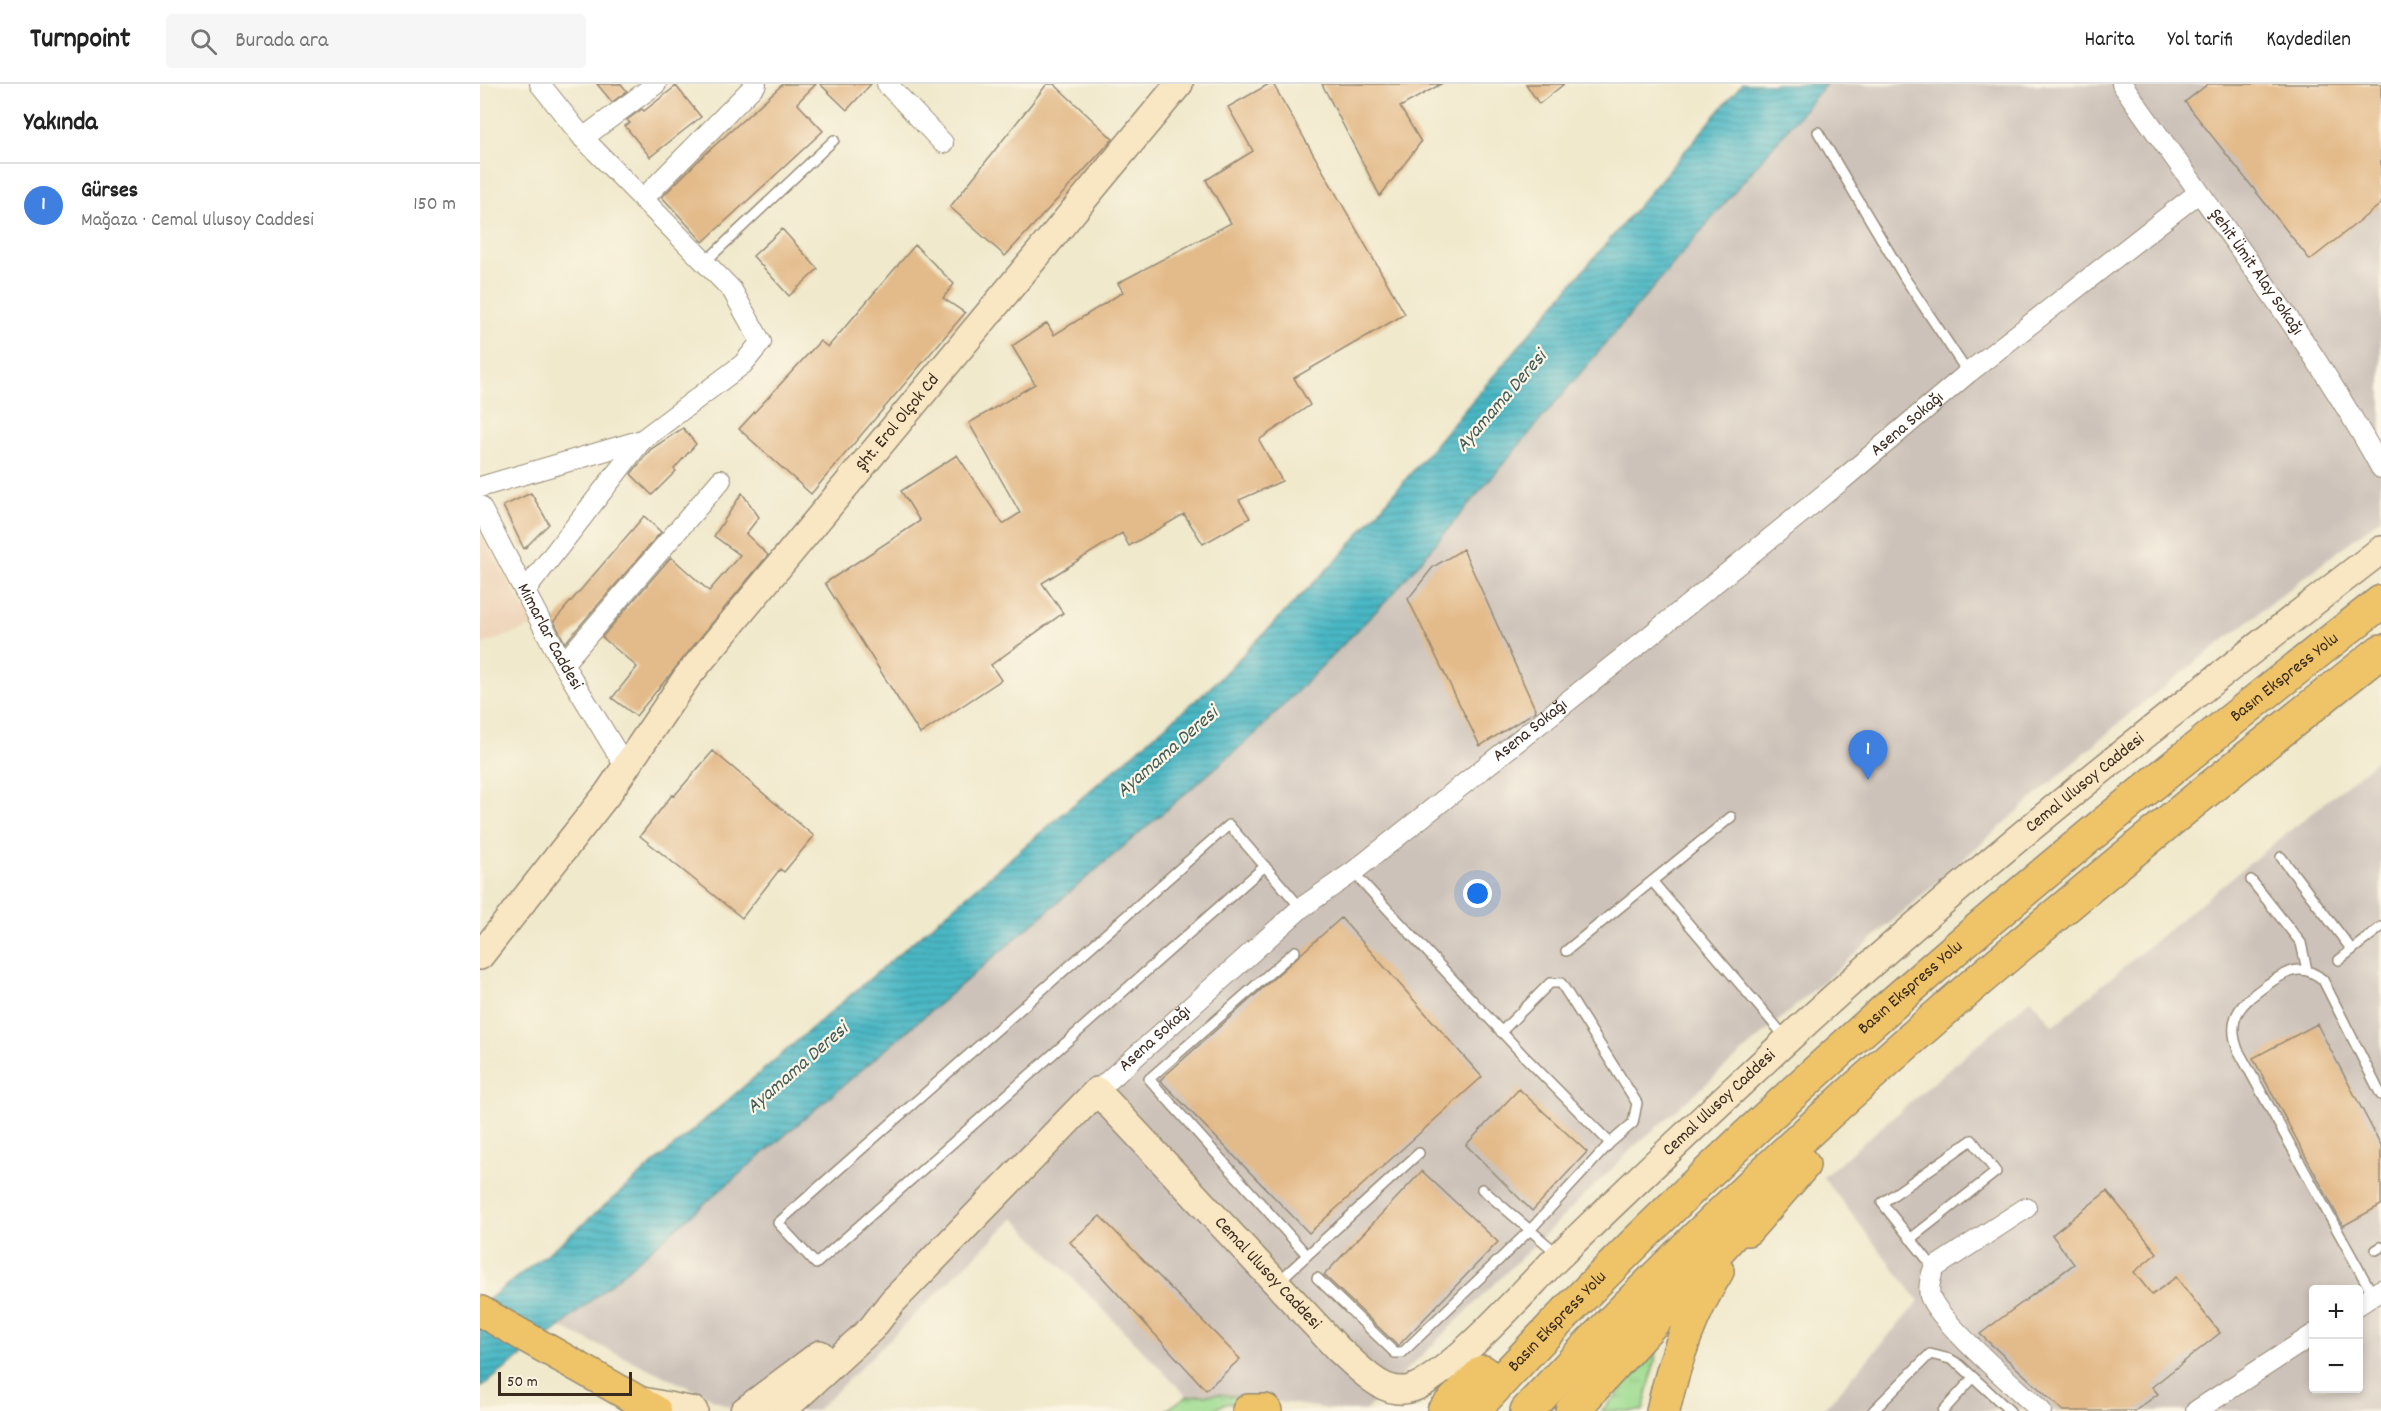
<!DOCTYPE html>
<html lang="tr">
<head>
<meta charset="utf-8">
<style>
  :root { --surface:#fff; --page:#f6f6f6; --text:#222; --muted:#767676; --line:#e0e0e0; --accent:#1f6fb2 }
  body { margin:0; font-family:Dekko,sans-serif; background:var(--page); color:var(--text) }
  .controls { position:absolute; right:18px; bottom:18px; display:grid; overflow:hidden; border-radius:6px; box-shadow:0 3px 9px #0003 }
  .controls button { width:54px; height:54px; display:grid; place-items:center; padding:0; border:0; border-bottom:2px solid var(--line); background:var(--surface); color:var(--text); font:30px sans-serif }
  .scale { position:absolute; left:18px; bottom:15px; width:134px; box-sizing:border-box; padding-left:6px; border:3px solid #3b2a1e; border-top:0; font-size:16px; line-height:21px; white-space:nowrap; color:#3b2a1e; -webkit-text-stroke:4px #fcf5e5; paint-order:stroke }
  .you { position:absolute; left:998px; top:810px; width:21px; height:21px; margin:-15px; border:4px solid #fff; border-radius:50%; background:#1a73e8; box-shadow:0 0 0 9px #1a73e833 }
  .badge { display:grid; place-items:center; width:39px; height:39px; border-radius:50%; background:var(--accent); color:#fff; font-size:20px; font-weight:700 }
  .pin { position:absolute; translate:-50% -50px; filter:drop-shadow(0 2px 3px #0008) }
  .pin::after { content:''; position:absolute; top:32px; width:21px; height:18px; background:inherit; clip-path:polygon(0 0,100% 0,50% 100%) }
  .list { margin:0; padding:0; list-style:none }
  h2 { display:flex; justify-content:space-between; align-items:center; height:78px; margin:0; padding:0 24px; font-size:26px }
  h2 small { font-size:20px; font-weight:400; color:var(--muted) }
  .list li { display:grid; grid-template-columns:39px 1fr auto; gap:18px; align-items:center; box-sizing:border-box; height:84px; padding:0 24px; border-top:2px solid var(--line) }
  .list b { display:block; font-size:22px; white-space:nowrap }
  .list p { margin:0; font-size:20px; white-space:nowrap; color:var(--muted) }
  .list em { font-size:20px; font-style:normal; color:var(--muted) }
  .icon { flex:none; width:33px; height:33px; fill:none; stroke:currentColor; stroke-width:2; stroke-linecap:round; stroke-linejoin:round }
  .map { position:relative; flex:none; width:1901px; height:1327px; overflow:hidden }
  header { display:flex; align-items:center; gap:36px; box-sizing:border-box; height:84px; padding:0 30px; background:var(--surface); border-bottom:2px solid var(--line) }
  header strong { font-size:28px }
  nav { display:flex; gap:33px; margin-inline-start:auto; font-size:21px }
  .search { width:420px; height:54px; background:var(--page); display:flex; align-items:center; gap:15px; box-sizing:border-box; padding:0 21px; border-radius:6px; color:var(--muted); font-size:22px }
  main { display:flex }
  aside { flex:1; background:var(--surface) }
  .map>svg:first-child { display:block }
  .built { fill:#efd6bb }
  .industrial { fill:#cdc2b9; fill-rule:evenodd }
  .grass { fill:url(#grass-tufts); stroke:#6c8358; stroke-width:1.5 }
  .water { fill:url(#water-rules); stroke:#427072; stroke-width:1.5 }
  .building { fill:#e3ba89 }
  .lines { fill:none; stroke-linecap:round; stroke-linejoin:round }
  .lane-casing { stroke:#968a75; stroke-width:12 }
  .street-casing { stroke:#968a75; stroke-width:22 }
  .secondary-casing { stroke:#968a75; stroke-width:30 }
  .primary-casing { stroke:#968a75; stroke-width:33 }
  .highway-casing { stroke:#968a75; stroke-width:36 }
  .lane { stroke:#fff; stroke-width:9 }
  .street { stroke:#fff; stroke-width:20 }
  .secondary { stroke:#f9e7c3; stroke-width:27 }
  .primary { stroke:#efc469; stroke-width:30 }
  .highway { stroke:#efc469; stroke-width:33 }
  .labels { text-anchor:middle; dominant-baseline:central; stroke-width:4.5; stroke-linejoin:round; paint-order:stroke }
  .street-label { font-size:18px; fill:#3b2a1e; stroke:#fcf5e5 }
  .water-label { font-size:20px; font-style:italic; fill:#405b58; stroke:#fcf5e5 }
</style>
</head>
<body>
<header>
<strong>Turnpoint</strong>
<div class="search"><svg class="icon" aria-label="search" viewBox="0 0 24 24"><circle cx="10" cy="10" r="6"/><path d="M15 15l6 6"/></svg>Burada ara</div>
<nav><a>Harita</a><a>Yol tarifi</a><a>Kaydedilen</a></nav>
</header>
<main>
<aside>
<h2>Yakında<small></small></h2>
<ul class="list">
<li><span class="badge" style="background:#3f7fe0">1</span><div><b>Gürses</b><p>Mağaza · Cemal Ulusoy Caddesi</p></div><em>150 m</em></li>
</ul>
</aside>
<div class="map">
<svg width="1901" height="1327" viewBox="0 0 1901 1327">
  <defs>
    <pattern id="grass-tufts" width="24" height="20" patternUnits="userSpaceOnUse" patternTransform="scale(1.5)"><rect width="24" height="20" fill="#9edc91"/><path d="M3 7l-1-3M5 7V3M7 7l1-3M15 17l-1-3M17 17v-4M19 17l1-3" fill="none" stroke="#89bd7d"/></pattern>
    <pattern id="water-rules" width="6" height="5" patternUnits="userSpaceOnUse" patternTransform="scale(1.5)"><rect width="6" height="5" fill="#49b7c5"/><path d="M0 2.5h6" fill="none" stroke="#3e959f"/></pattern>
  </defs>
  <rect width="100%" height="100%" fill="#fcf5e5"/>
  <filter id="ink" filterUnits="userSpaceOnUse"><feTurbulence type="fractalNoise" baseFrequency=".0167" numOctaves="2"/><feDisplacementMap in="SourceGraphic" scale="12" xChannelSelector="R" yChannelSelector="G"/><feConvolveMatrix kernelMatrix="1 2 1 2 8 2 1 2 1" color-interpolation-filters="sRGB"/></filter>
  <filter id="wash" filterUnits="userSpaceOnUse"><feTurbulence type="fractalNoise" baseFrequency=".008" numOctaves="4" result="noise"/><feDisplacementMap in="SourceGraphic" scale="24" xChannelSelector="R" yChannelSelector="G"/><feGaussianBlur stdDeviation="1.35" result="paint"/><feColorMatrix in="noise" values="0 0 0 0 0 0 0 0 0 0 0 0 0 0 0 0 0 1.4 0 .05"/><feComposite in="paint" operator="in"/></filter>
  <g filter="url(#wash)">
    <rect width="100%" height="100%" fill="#f0e9cc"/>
    <path class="built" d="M0,448l54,94 -54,19z"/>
    <path class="industrial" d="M1346,0h555v434l-247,192 -499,436 -270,265h-20l-126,-17 -32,2 -173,-178 -198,193h-78l-178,-84 694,-592 137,-139z
      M1901,673v654h-559l97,-110 -96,-124 208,-178 22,27 128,-107zM1834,1206h44v98h-44z"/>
    <path class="grass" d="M1177,1268l-14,59h-42l8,-8z
      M739,1310l39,5 -34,5 -12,7h-47l22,-15z"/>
    <path class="water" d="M1262,0h84l-435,512 -137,139 -694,592 -80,61v-82l83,-65 647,-553 133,-135z"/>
    <g id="blocks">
      <path class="building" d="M117,0h24l6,7 -15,11z
        M303,0h33l-19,19 26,28 -120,111 -41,-45 41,-41z
        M340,0h51l-24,26z
        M567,0h7l59,55 -108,117 -55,-49z
        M789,0h4l132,230 -111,64 16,27 -51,35 23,41 -43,19 11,18 -47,26 -19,-30 -55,32 -7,-13 -80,50 21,30 -72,52 10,15 -81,54 -95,-151 95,-62 -19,-30 56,-36 46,69 17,-11 -51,-90 66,-39 -23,-38 35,-23 7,12 69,-43 -5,-9 113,-60 -25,-43 47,-29 -25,-44z
        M842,0h119l-41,23 21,35 -41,54z
        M1046,0h38l-25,20z
        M1728,0h173v120l-71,56 -125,-158z
        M196,2l25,31 -51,40 -25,-31 5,-3 -3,-3 15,-11 2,2z
        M302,145l36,40 -29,27 -36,-40z
        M435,161l39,39 -11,14 22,15 -154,181 -72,-65 81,-88 8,6z
        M203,344l13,16 -22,25 2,2 -24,24 -21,-21 20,-25z
        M51,409l18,31 -25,25 -21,-43z
        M262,409l17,24 -13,17 22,21 -132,161 -24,-18 25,-31 -35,-30 69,-80 38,34 31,-36 -26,-19z
        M164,432l17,16 -96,111 -11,-22z
        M983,465l73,162 -56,35 -72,-147 25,-32z
        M233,667l101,85 -30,36 -4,-3 -38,49 -102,-82 32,-41 2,1z
        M861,834l141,159 -173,156 -149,-153z
        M1837,940l64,121v60l-38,21 -90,-168z
        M1039,1005l68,63 -55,59 -66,-66z
        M942,1087l76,71 -100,104 -74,-71z
        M1627,1107l50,62 -23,19 18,23 24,-18 44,56 -68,54 6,7 -23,17h-72l-83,-77 94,-70 -22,-29z
        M620,1132l140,143 -34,31 -136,-148z"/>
    </g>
  </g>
  <g filter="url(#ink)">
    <use href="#blocks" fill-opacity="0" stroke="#968a75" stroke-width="1.5"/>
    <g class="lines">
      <defs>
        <path id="lane" d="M1338,48l86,145 64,96
          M224,179l130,-123
          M1801,773l71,93
          M785,782l-449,398 -38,-41 451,-398 72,83
          M873,788l171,184 86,87
          M1771,796l50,63 6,27
          M1172,797l134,157
          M815,867l-146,128 158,176
          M1086,867l165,-134
          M1859,876l42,-33
          M1002,1105l76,65
          M1430,1155l86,-67 -24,-32 -90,63 52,65
          M1896,1166l5,-3
          M837,1194l78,75h7l128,-123 80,-87 23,-20 4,-20 -76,-120h-11l-49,49
          M799,1197l140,-128
          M1893,1211l-135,-245c-13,-34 5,-48 30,-66 19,-13 35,-22 55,-4l58,115
          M1393,1327l57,-57 20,5 10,6 50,46
          M1463,1327l30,-33"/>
        <g id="street">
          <path d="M407,0l56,59"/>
          <path id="s1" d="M1642,0c88,126 185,249 259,384"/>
          <path d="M103,54l73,-54"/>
          <path d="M163,115l113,-115"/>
          <path d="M0,403l162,-47 101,-76 18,-22 -29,-52 -149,-152 -43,-54"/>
          <path id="s2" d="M0,422l83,158 62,102"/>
          <path d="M45,507l117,-151"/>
          <path d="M83,580l158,-184"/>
          <path id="s3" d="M617,1007l204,-183 52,-36 278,-221 211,-171 126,-107 230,-180"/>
          <path d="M1546,1124l-92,60c-3,8 -6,19 -4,28 9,26 88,93 111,115"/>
          <path d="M1878,1221l23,-15"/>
          <path d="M1716,1327l118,-77"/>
        </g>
        <g id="secondary">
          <path id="s4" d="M0,872l128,-163 79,-116 492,-593"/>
          <path d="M157,1316l57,11"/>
          <path d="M264,1327l76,-57"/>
          <path id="s5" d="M302,1327l90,-83 20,-26 205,-211 241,258c20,17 46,50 75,39 39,-15 111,-97 143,-129 75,-74 153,-146 230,-218 189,-175 392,-334 595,-491"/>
        </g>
        <path id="primary" d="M0,1227l176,100"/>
        <g id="highway">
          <path d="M1267,1145l56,-64"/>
          <path d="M769,1327h16"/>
          <path d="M964,1327l39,-39"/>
          <path id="s6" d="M993,1327c275,-299 588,-559 908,-809"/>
          <path d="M1047,1327c259,-281 555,-523 854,-760"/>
          <path d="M1092,1327l185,-204"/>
          <path d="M1183,1327c11,-50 27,-97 54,-140"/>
        </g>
      </defs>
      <use href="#lane" class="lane-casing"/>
      <use href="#street" class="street-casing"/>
      <use href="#secondary" class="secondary-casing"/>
      <use href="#primary" class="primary-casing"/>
      <use href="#highway" class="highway-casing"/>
      <use href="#lane" class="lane"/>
      <use href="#street" class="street"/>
      <use href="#secondary" class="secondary"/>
      <use href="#primary" class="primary"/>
      <use href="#highway" class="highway"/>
    </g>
  </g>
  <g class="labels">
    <g class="street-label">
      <text stroke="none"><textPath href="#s1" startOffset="231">Şehit Ümit Alay Sokağı</textPath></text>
      <text stroke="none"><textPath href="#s4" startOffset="678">Şht. Erol Olçok Cd</textPath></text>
      <text stroke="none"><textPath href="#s3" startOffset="1050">Asena Sokağı</textPath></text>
      <text stroke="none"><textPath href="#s2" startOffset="148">Mimarlar Caddesi</textPath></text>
      <text stroke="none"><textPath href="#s6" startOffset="1095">Basın Ekspress Yolu</textPath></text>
      <text stroke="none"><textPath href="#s3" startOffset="564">Asena Sokağı</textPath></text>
      <text stroke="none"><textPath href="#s5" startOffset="1797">Cemal Ulusoy Caddesi</textPath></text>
      <text stroke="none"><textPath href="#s6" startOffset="609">Basın Ekspress Yolu</textPath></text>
      <text stroke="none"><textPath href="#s3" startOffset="78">Asena Sokağı</textPath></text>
      <text stroke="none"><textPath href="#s5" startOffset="1311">Cemal Ulusoy Caddesi</textPath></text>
      <text stroke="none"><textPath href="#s5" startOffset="699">Cemal Ulusoy Caddesi</textPath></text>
      <text stroke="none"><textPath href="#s6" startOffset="123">Basın Ekspress Yolu</textPath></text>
    </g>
    <g class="water-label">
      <text transform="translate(1022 318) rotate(-49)">Ayamama Deresi</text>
      <text transform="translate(688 669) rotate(-41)">Ayamama Deresi</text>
      <text transform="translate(318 985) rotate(-41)">Ayamama Deresi</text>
    </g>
  </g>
</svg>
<div class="controls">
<button>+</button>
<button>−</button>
</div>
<div class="scale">50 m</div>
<div class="you"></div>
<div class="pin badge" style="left:1388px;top:696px;background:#3f7fe0">1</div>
</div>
</main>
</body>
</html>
